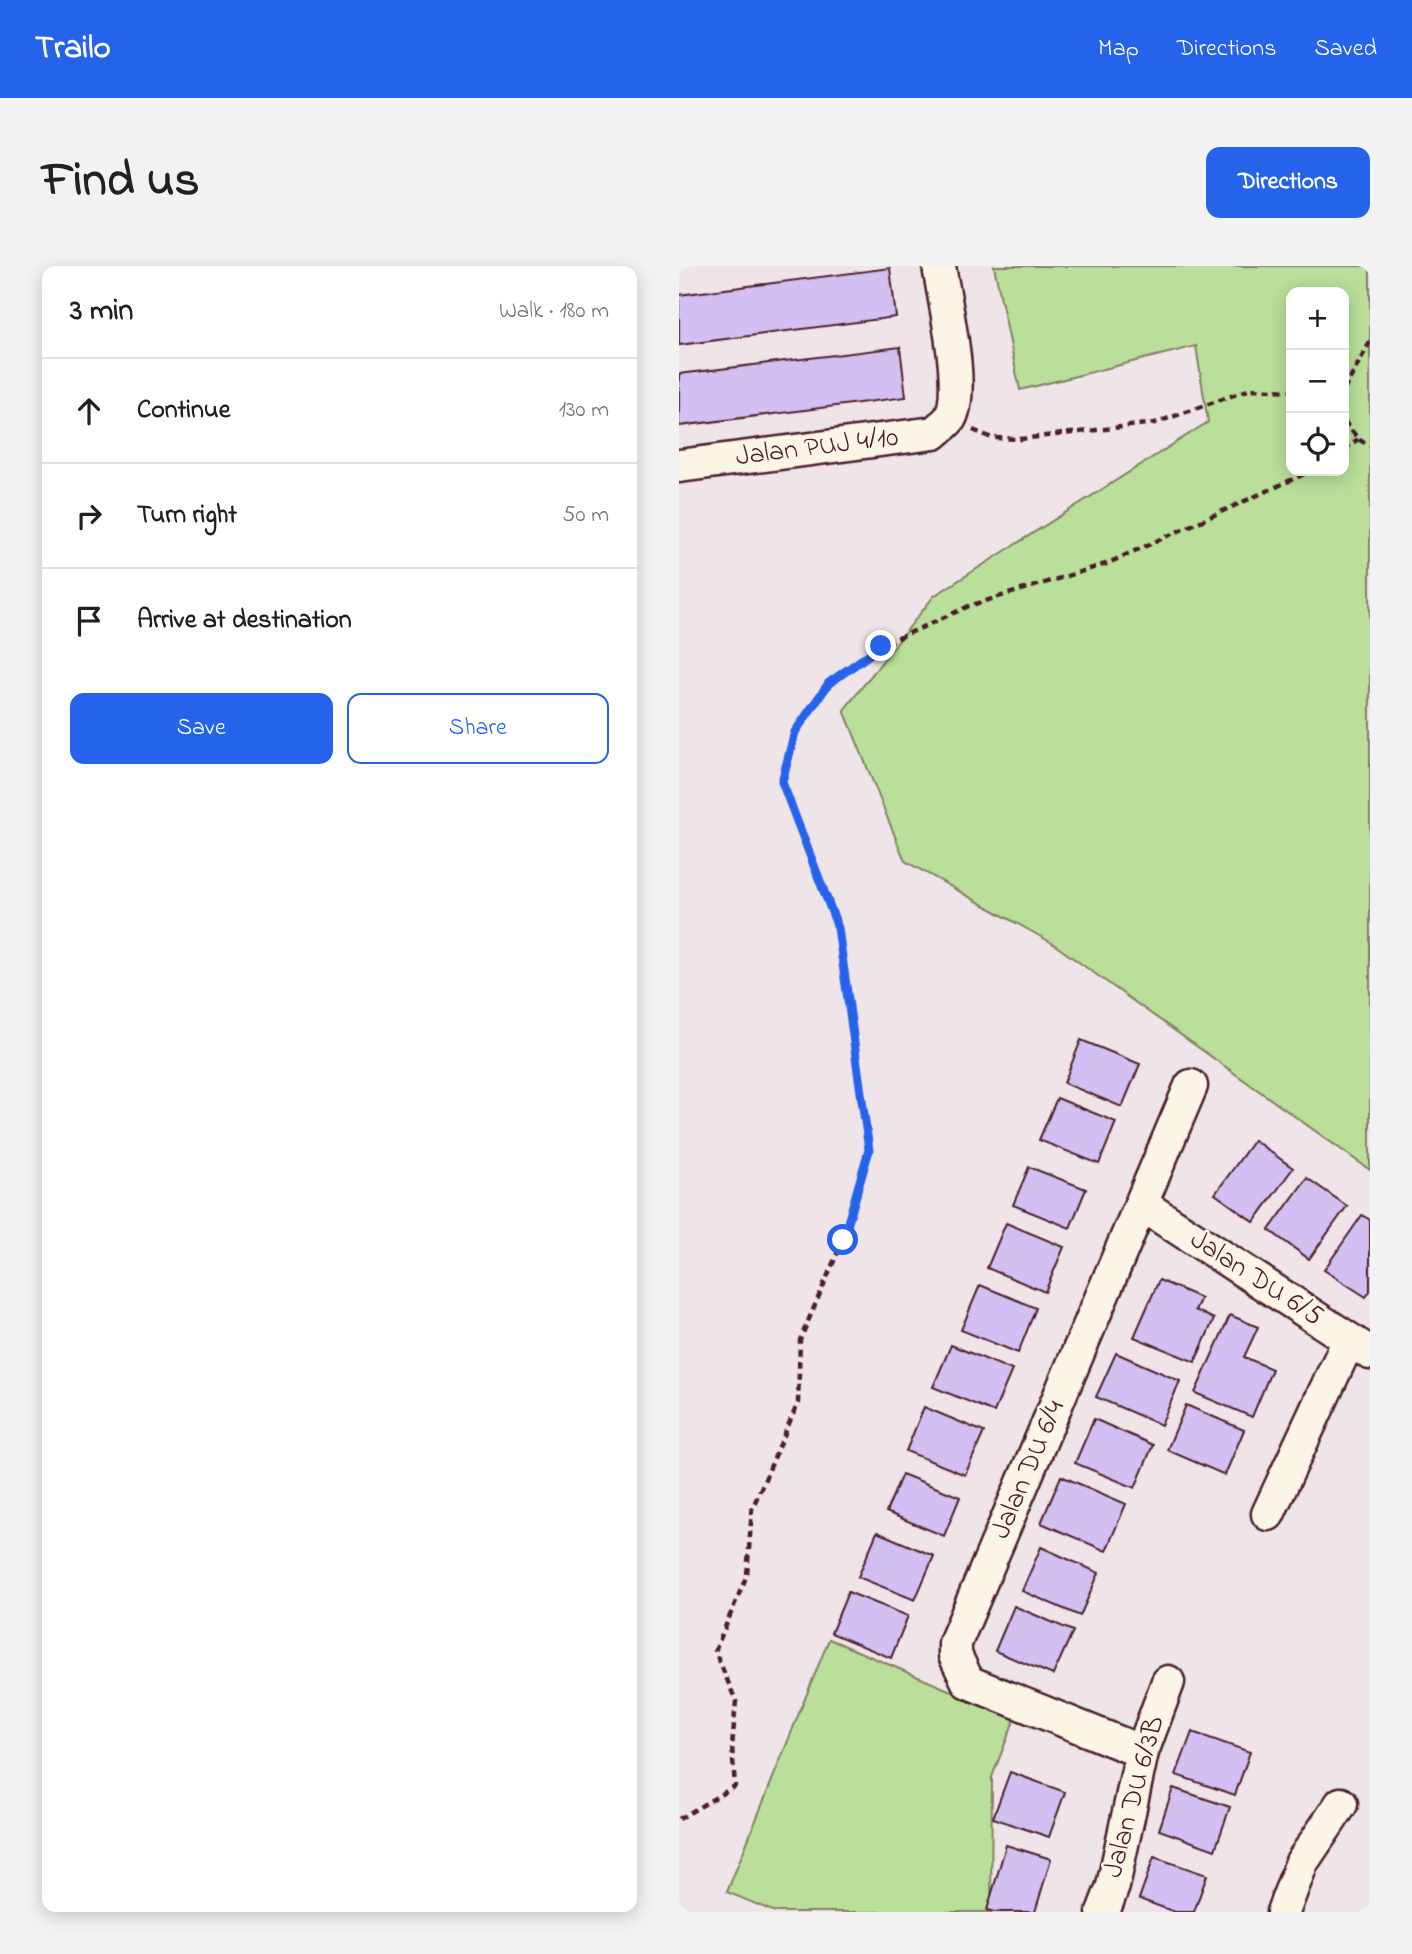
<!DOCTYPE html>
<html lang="en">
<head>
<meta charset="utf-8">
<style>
  :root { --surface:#fff; --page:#f2f2f2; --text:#202124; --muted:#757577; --line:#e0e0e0; --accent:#2563eb }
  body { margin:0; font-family:"Indie Flower",sans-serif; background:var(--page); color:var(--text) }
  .controls { position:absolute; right:21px; top:21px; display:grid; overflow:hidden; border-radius:14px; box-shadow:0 4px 18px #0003 }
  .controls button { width:63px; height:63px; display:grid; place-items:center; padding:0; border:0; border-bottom:2px solid var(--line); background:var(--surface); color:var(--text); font:35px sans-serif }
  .stop { position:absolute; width:21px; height:21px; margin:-16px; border:5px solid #2563eb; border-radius:50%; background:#fff }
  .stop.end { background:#2563eb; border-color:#fff; box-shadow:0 2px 7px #0008 }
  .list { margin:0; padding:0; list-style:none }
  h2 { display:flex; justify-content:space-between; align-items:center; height:91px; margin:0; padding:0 28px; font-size:30px }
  h2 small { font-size:23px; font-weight:400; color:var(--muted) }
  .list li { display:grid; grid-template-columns:46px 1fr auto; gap:21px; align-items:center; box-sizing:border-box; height:105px; padding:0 28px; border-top:2px solid var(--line) }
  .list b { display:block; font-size:26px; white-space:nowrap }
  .list em { font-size:23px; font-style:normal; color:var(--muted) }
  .actions { display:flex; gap:14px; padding:21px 28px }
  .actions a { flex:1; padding:16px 0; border:2px solid var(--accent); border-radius:14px; text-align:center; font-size:24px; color:var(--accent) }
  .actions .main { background:var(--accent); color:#fff }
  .icon { flex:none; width:38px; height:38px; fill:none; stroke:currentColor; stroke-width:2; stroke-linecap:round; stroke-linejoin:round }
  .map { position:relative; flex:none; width:691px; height:1646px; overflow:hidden; border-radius:14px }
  header { display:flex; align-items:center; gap:42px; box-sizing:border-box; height:98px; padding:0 35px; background:var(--accent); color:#fff }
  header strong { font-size:33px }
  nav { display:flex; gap:38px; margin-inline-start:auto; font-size:24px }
  .intro { display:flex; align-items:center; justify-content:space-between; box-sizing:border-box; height:168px; padding:0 42px }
  h1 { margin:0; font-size:49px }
  .button { padding:18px 32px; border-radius:14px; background:var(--accent); color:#fff; font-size:24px; font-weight:700 }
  main { display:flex; gap:42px; padding:0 42px }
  aside { flex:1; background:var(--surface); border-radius:14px; box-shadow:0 4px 18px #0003 }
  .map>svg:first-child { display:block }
  .green { fill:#b9df9a; stroke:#827f62; stroke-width:2; fill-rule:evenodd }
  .building { fill:#d1c0f1; stroke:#4a1f2b; stroke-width:2 }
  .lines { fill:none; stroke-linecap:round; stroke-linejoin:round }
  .minor-casing { stroke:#4a1f2b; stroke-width:37 }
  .path { stroke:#4a1f2b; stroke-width:4.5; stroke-dasharray:7 5; stroke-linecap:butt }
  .minor { stroke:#fcf5e5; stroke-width:32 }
  .route { stroke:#2563eb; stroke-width:9 }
  .labels { text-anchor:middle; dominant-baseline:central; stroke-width:5; stroke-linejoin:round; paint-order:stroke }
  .street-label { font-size:28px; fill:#4a1f2b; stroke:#fcf5e5 }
</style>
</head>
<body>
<header>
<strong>Trailo</strong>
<nav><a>Map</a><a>Directions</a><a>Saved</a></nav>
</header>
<div class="intro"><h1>Find us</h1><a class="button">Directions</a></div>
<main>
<aside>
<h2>3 min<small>Walk · 180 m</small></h2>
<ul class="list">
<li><svg class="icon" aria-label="ahead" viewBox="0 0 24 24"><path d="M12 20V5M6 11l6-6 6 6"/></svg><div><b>Continue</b></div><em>130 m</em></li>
<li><svg class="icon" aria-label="right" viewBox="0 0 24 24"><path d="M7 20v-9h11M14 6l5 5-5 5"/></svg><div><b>Turn right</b></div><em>50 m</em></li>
<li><svg class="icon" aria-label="arrive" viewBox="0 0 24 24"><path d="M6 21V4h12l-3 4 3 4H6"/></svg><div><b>Arrive at destination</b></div></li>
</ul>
<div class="actions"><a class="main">Save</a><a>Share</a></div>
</aside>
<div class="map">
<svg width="691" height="1646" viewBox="0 0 691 1646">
  <rect width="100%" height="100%" fill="#efe5e9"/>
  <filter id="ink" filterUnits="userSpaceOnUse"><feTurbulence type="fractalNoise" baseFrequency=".0143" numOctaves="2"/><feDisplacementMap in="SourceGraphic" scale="14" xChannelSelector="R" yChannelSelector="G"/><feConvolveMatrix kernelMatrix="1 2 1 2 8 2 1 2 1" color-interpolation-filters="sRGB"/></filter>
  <g filter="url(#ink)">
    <path class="green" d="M315,0h376v904l-318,-227 -147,-82 -61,-151 90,-114 274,-174 -12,-76 -176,44zM665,26v179h-53v-179z
      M150,1373l186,79 -23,59 -1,135h-216l-48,-20z"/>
    <path class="building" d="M211,2l6,49 -217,28v-50z
      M221,81l6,50 -227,29v-52z
      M402,774l59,24 -18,43 -58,-24z
      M378,832l59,24 -17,42 -60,-24z
      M575,874l39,28 -39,54 -39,-28z
      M350,901l57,22 -16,39 -57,-23z
      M628,912l40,28 -38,53 -40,-29z
      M683,949l8,5v71l-4,6 -42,-27z
      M327,957l58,24 -19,45 -58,-24z
      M480,1014l42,18 -6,12 19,9 -19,43 -61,-25z
      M301,1019l56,23 -18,45 -57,-23z
      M551,1049l28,12 -14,30 28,12 -20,48 -57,-24z
      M272,1079l61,25 -18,42 -61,-25z
      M437,1087l64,28 -19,44 -65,-28z
      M507,1139l58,25 -19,45 -58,-25z
      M245,1141l60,25 -19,43 -59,-24z
      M415,1153l59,26 -18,43 -60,-25z
      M223,1208l58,23 -16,39 -58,-24z
      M382,1210l65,28 -20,47 -65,-28z
      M198,1266l57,24 -19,44 -57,-23z
      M362,1281l58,26 -19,43 -58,-25z
      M169,1326l60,24 -17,42 -60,-25z
      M335,1340l59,25 -20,44 -58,-24z
      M513,1466l58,20 -15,43 -59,-20z
      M331,1506l55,20 -16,45 -56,-19z
      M494,1522l57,19 -15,43 -56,-20z
      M327,1579l45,14 -16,53h-41l-7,-2z
      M475,1591l53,18 -13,37h-19l-36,-13z"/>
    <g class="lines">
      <defs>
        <path id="minor" d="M0,200l255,-33c5,-5 13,-10 16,-15 16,-28 -6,-119 -11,-152
          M462,938l229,149
          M589,1248l81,-174
          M463,1486l-174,-70 -13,-27v-12l236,-557
          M424,1646l10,-26 29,-134 26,-70
          M604,1646l19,-50 39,-58"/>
      </defs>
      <use href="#minor" class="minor-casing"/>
      <path class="path" d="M665,124l26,-48
        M665,155l14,18 12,7
        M294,164l19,8 29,1 134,-16 96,-34 40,2
        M665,184l14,-11
        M0,1553l56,-33 -3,-39 4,-46 -21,-50 32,-76 5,-66 46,-106 2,-63 43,-100 26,-90 -31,-222 -56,-146 13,-50 34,-49 52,-37 88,-40 137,-42 205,-93"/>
      <use href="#minor" class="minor"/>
    </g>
  </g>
  <g class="lines" filter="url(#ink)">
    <path class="route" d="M164,974l26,-90 -31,-222 -56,-146 13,-50 34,-49 52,-37"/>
  </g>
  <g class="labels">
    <g class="street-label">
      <text transform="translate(138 182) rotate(-7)">Jalan PUJ 4/10</text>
      <text transform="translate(577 1013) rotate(33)">Jalan DU 6/5</text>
      <text transform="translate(350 1204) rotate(-67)">Jalan DU 6/4</text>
      <text transform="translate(456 1531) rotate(-75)">Jalan DU 6/3B</text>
    </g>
  </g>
</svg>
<div class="controls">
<button>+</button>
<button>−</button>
<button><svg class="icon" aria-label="locate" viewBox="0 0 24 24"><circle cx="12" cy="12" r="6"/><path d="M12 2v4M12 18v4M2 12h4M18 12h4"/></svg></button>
</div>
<div class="stop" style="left:164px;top:974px"></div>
<div class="stop end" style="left:202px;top:380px"></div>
</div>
</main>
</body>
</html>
